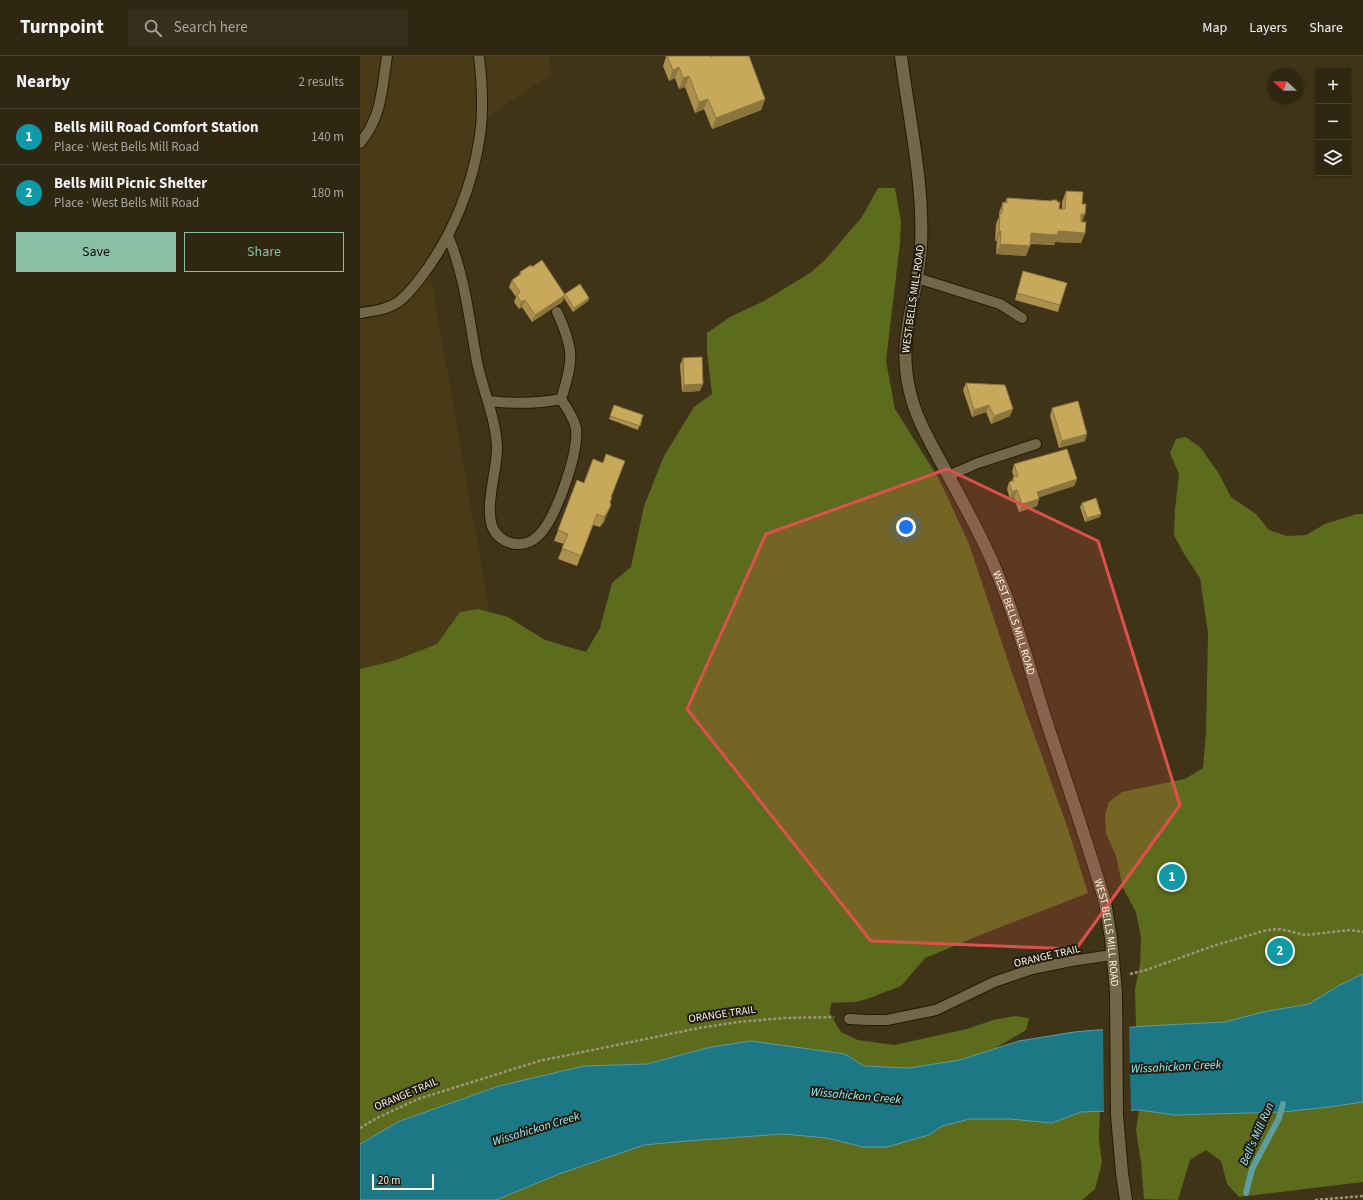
<!DOCTYPE html>
<html lang="en">
<head>
<meta charset="utf-8">
<style>
  :root { --surface:#2f2712; --page:#372f1b; --text:#f1f3f6; --muted:#a7a59f; --line:#4a4432; --accent:#8abfa5 }
  body { margin:0; font-family:"Source Sans 3",sans-serif; background:var(--page); color:var(--text) }
  .controls { position:absolute; right:12px; top:12px; display:grid; overflow:hidden; border-radius:0px; box-shadow:0 1px 3px #0004 }
  .controls button { width:36px; height:36px; display:grid; place-items:center; padding:0; border:0; border-bottom:1px solid var(--line); background:var(--surface); color:var(--text); font:20px sans-serif }
  .compass { position:absolute; left:907px; top:12px; width:36px; height:36px; border-radius:50%; background:var(--surface); box-shadow:0 1px 3px #0004; rotate:291deg }
  .scale { position:absolute; left:12px; bottom:10px; width:62px; box-sizing:border-box; padding-left:4px; border:2px solid #faf3e3; border-top:0; font-size:11px; line-height:14px; white-space:nowrap; color:#faf3e3; -webkit-text-stroke:3px #211c10; paint-order:stroke }
  .you { position:absolute; left:546px; top:471px; width:14px; height:14px; margin:-10px; border:3px solid #fff; border-radius:50%; background:#1a73e8; box-shadow:0 0 0 6px #1a73e833 }
  .badge { display:grid; place-items:center; width:26px; height:26px; border-radius:50%; background:var(--accent); color:#fff; font-size:13px; font-weight:700 }
  .pin { position:absolute; translate:-50% -50%; border:2px solid #fff; box-shadow:0 1px 4px #0006 }
  .list { margin:0; padding:0; list-style:none }
  h2 { display:flex; justify-content:space-between; align-items:center; height:52px; margin:0; padding:0 16px; font-size:17px }
  h2 small { font-size:13px; font-weight:400; color:var(--muted) }
  .list li { display:grid; grid-template-columns:26px 1fr auto; gap:12px; align-items:center; box-sizing:border-box; height:56px; padding:0 16px; border-top:1px solid var(--line) }
  .list b { display:block; font-size:15px; white-space:nowrap }
  .list p { margin:0; font-size:13px; white-space:nowrap; color:var(--muted) }
  .list em { font-size:13px; font-style:normal; color:var(--muted) }
  .actions { display:flex; gap:8px; padding:12px 16px }
  .actions a { flex:1; padding:9px 0; border:1px solid var(--accent); border-radius:0px; text-align:center; font-size:14px; color:var(--accent) }
  .actions .main { background:var(--accent); color:#111 }
  .icon { flex:none; width:22px; height:22px; fill:none; stroke:currentColor; stroke-width:2; stroke-linecap:round; stroke-linejoin:round }
  .map { position:relative; flex:none; width:1003px; height:1144px; overflow:hidden }
  header { display:flex; align-items:center; gap:24px; box-sizing:border-box; height:56px; padding:0 20px; background:var(--surface); border-bottom:1px solid var(--line) }
  header strong { font-size:19px }
  nav { display:flex; gap:22px; margin-inline-start:auto; font-size:14px }
  .search { width:280px; height:36px; background:var(--page); display:flex; align-items:center; gap:10px; box-sizing:border-box; padding:0 14px; border-radius:0px; color:var(--muted); font-size:15px }
  main { display:flex }
  aside { flex:1; background:var(--surface) }
  .map>svg:first-child { display:block }
  .built { fill:#493b18 }
  .forest { fill:#5c6b1c }
  .water { fill:#1b7884; stroke:#5e9da0 }
  .pier { fill:#3f3418 }
  .lines { fill:none; stroke-linecap:round; stroke-linejoin:round }
  .stream { stroke:#5e9da0; stroke-width:6 }
  .service-casing { stroke:#261b01; stroke-width:12 }
  .tertiary-casing { stroke:#261b01; stroke-width:14 }
  .path { stroke:#9e957f; stroke-width:2.5; stroke-dasharray:3 2; stroke-linecap:butt }
  .service { stroke:#73674a; stroke-width:10 }
  .tertiary { stroke:#73674a; stroke-width:12 }
  .wall { fill:#ac904d }
  .shaded-wall { fill:#8c763f }
  .building { fill:#c8a85a; stroke:#8c763f }
  .marked { fill:#dd514d; fill-opacity:0.2; stroke:#dd514d; stroke-width:3; stroke-linejoin:round }
  .labels { text-anchor:middle; dominant-baseline:central; stroke-width:4; stroke-linejoin:round; paint-order:stroke }
  .street-label { font-size:11px; fill:#faf3e3; stroke:#211c10 }
  .water-label { font-size:12px; font-style:italic; fill:#9aebf8; stroke:#211c10 }
</style>
</head>
<body>
<header>
<strong>Turnpoint</strong>
<div class="search"><svg class="icon" aria-label="search" viewBox="0 0 24 24"><circle cx="10" cy="10" r="6"/><path d="M15 15l6 6"/></svg>Search here</div>
<nav><a>Map</a><a>Layers</a><a>Share</a></nav>
</header>
<main>
<aside>
<h2>Nearby<small>2 results</small></h2>
<ul class="list">
<li><span class="badge" style="background:#0f9aa8">1</span><div><b>Bells Mill Road Comfort Station</b><p>Place · West Bells Mill Road</p></div><em>140 m</em></li>
<li><span class="badge" style="background:#0f9aa8">2</span><div><b>Bells Mill Picnic Shelter</b><p>Place · West Bells Mill Road</p></div><em>180 m</em></li>
</ul>
<div class="actions"><a class="main">Save</a><a>Share</a></div>
</aside>
<div class="map">
<svg width="1003" height="1144" viewBox="0 0 1003 1144">
  <rect width="100%" height="100%" fill="#3f3418"/>
  <path class="built" d="M0,0h189l3,18 -66,44 -14,70 -42,84 64,366 -134,85z"/>
  <path class="forest" d="M518,132h17l6,34 -1,21 -14,118 9,48 44,70 30,65 42,126 57,159 20,64 -98,38 -65,27 -24,28 -34,13 -12,3 -24,1 -1,11 11,18 17,8 36,5 73,-16 26,-9 22,-4 14,2 -3,12 -32,19 -34,11 -51,8 -45,-2 -19,-12 -94,-13 -40,6 -64,17 -63,2 -85,20 -99,35 -40,23v-475l33,-8 44,-17 23,-32 18,-3 30,8 37,23 41,12 14,-24 12,-45 19,-16 13,-61 20,-50 30,-49 18,-13 -5,-43v-18l23,-16 34,-16 46,-28 15,-13 37,-43z
    M826,381l15,11 18,26 12,23 25,17 13,16 18,6 19,-1 19,-11 31,-10h7v460l-25,12 -29,18 -46,8 -38,10 -89,5 -1,-38 5,-24 1,-28 -5,-25 -13,-24 -7,-32 -10,-23 -1,-18 4,-13 13,-10 63,-13 18,-11 3,-35 2,-100 -8,-55 -16,-24 -10,-19 1,-26 4,-35 -9,-21 6,-14z
    M1003,1046v80l-124,15 -12,-13 -6,-23 -15,-11 -16,10 -12,40 -34,-1 -3,-37 -5,-32 3,-20 36,5 108,-3 46,-5z
    M740,1055l-1,28 3,24 -7,26 -13,11h-586l63,-26 85,-29 43,-4 96,-7 44,4 36,9 66,-12 13,-9 28,-7h40l42,4 29,-11z"/>
  <path class="water" d="M1003,918v128l-34,5 -46,5 -108,3 -36,-5 -58,2 -29,11 -42,-4h-40l-28,7 -13,9 -42,12h-24l-36,-9 -44,-4 -96,7 -43,4 -85,29 -63,26h-136v-56l40,-23 99,-35 85,-20 63,-2 64,-17 40,-6 94,13 19,12 45,2 51,-8 59,-19 55,-9 71,-6 80,-4 38,-10 46,-8 29,-18z"/>
  <path class="pier" d="M769,969l2,88h-27l-1,-86z"/>
  <g class="lines">
    <path class="stream" d="M886,1137l6,-24 27,-51 4,-14"/>
    <defs>
      <path id="service" d="M0,87c22,-26 22,-55 27,-87
        M88,180c17,40 21,83 29,126 6,29 19,56 20,86 0,23 -12,56 -5,78 4,11 16,19 28,18 7,0 14,-4 19,-9 17,-17 40,-82 37,-107 -2,-10 -9,-20 -15,-29 13,-39 13,-50 -4,-87
        M557,222l83,26 22,14
        M0,257c14,-2 31,-4 42,-14 8,-7 14,-15 20,-23 31,-41 51,-91 58,-141 4,-27 2,-53 -1,-79
        M129,345c26,3 47,3 72,-2
        M588,420l30,-13 58,-19
        M489,963l19,1h19l49,-10 58,-28 38,-13 39,-8 41,-6"/>
      <g id="tertiary">
        <path id="s1" d="M541,0c8,63 23,127 20,190 -3,52 -25,92 -11,146 5,23 17,44 28,65 20,36 41,73 57,111 21,49 35,101 51,152 20,61 41,121 59,182l6,36 5,54 1,123 5,58 4,27"/>
      </g>
    </defs>
    <use href="#service" class="service-casing"/>
    <use href="#tertiary" class="tertiary-casing"/>
    <path class="path" d="M770,918l16,-4 67,-24 54,-16 13,-1 25,6 45,-5 13,2
      M0,1072l17,-10 41,-19 121,-38 160,-33 39,-6 46,-4 50,-1
      M955,1144l48,-4"/>
    <use href="#service" class="service"/>
    <use href="#tertiary" class="tertiary"/>
  </g>
  <path class="wall" d="M305,0h46l54,43 -4,11 -49,19 -8,-20 -9,4 -10,-26 -6,2 -4,-11 -6,3 -6,-15 3,-9z
    M706,135l16,13 3,10 -3,8 3,11 -4,10 -26,-1 -1,3 -24,-1 -4,12 -30,-2 1,-13h-2l1,-17 3,-7v-4l4,-11 2,1 2,-5 45,3v-1l5,2 2,7h3v-7z
    M172,211l33,27 24,4 -1,3 -15,11 -9,-14 -2,4 -30,20 -10,-15 -3,2 -5,-7 2,-5 -7,-10 3,-7 7,-4 1,-4z
    M663,215l37,34 -2,7 -43,-12z
    M323,302l17,33 -18,1 -2,-27z
    M606,327l44,33 -19,8 -5,-12 -14,5 -9,-27z
    M254,349l29,10 -5,15 -29,-11z
    M692,352l33,33 -26,7 -9,-32z
    M654,408l63,15 -3,7 -35,11 -2,9 -18,6 -5,-14 -4,1 -3,-10 2,-7 2,-1 3,-4 -2,-5z
    M217,424l34,17 -7,25 -4,5 -7,-2 -16,41 -19,-7 6,-15 -10,-3z
    M722,447l18,14 -15,5 -5,-15z
    M804,812l18,10 -1,4 -17,3 -2,-13z
    M911,886l20,15 -21,1 -1,-12z"/>
  <path class="shaded-wall" d="M319,11l-4,11 -6,3 4,-11z
    M329,20l-4,11 -6,2 4,-11z
    M348,43l-4,10 -9,4 4,-11z
    M405,43l-4,11 -49,19 4,-11z
    M721,158h4l-4,10h-3z
    M639,175h2l-4,10h-2z
    M698,175l27,2 -4,10 -26,-1 -1,3 -27,-2 4,-10z
    M640,188l30,2 -4,10 -30,-2z
    M205,239l-3,7 -30,20 3,-7z
    M229,242l-1,3 -15,11 1,-4z
    M165,244l-3,7 -3,2 2,-7z
    M343,328l-3,7 -18,1 2,-7z
    M629,349l-3,7 -14,5 2,-7z
    M653,353l-3,7 -19,8 3,-8z
    M727,378l-2,7 -26,7 3,-7z
    M717,423l-3,7 -40,13 3,-7z
    M657,434l-3,8 -4,1 2,-7z
    M679,443l-2,7 -18,6 3,-8z
    M251,449l-7,17 -4,5 4,-10z
    M741,458l-1,3 -15,5 2,-4z
    M822,822l-1,4 -17,3 2,-4z
    M932,897l-1,4 -21,1 1,-4z"/>
  <path class="building" d="M307,0h44v1l2,-1h36l16,43 -49,19 -8,-19 -9,3 -10,-26 -6,2 -4,-11 -6,3z
    M706,135l17,1 -1,12h4l-1,10h-4v8h5l-1,11 -27,-2 -1,4 -26,-2 -1,13 -30,-2 1,-13h-2l1,-18h2l1,-11 4,1v-5l45,3v-1h5v2h3l-1,7h6z
    M182,204l23,35 -30,20 -10,-15 -4,2 -4,-7 3,-3 -8,-12 9,-6 -1,-2 11,-7 1,2z
    M663,215l44,12 -7,22 -43,-12z
    M220,228l9,14 -15,10 -9,-14z
    M342,301l1,27 -19,1 -1,-27z
    M606,327l39,2 8,24 -19,7 -5,-11 -15,5z
    M718,345l9,33 -25,7 -10,-33z
    M254,349l29,10 -3,11 -30,-10z
    M707,393l10,30 -40,13 2,7 -17,5 -5,-14 -5,2 -3,-10 5,-1 -1,-4 5,-1 -4,-12z
    M246,398l19,7 -14,36h1l-2,5 1,3 -3,6 -4,6 -7,-3 -16,42 -19,-8 6,-14 -10,-4 19,-50 7,3 9,-24 10,4z
    M736,442l5,16 -14,4 -5,-15z
    M820,810l2,12 -16,3 -2,-13z
    M931,885l1,12 -21,1v-12z"/>
  <path class="marked" d="M587,413l151,72 82,264 -104,144 -205,-8 -184,-232 79,-175z"/>
  <g class="labels">
    <g class="street-label">
      <text transform="translate(553 243) rotate(-82)">WEST BELLS MILL ROAD</text>
      <text stroke="none"><textPath href="#s1" startOffset="593">WEST BELLS MILL ROAD</textPath></text>
      <text stroke="none"><textPath href="#s1" startOffset="917">WEST BELLS MILL ROAD</textPath></text>
      <text transform="translate(687 900) rotate(-13)">ORANGE TRAIL</text>
      <text transform="translate(362 958) rotate(-8)">ORANGE TRAIL</text>
      <text transform="translate(46 1038) rotate(-23)">ORANGE TRAIL</text>
    </g>
    <g class="water-label">
      <text transform="translate(816 1011) rotate(-3)">Wissahickon Creek</text>
      <text transform="translate(496 1040) rotate(5)">Wissahickon Creek</text>
      <text transform="translate(176 1073) rotate(-17)">Wissahickon Creek</text>
      <text transform="translate(897 1078) rotate(-66)">Bell's Mill Run</text>
    </g>
  </g>
</svg>
<div class="controls">
<button>+</button>
<button>−</button>
<button><svg class="icon" aria-label="layers" viewBox="0 0 24 24"><path d="M12 4l9 5-9 5-9-5zM3 14l9 5 9-5"/></svg></button>
</div>
<svg class="compass" viewBox="-18 -18 36 36"><path d="M0-13l5 13h-10z" fill="#e53935"/><path d="M0 13l5-13h-10z" fill="#a7a59f"/></svg>
<div class="scale">20 m</div>
<div class="you"></div>
<div class="pin badge" style="left:812px;top:821px;background:#0f9aa8">1</div>
<div class="pin badge" style="left:920px;top:895px;background:#0f9aa8">2</div>
</div>
</main>
</body>
</html>
